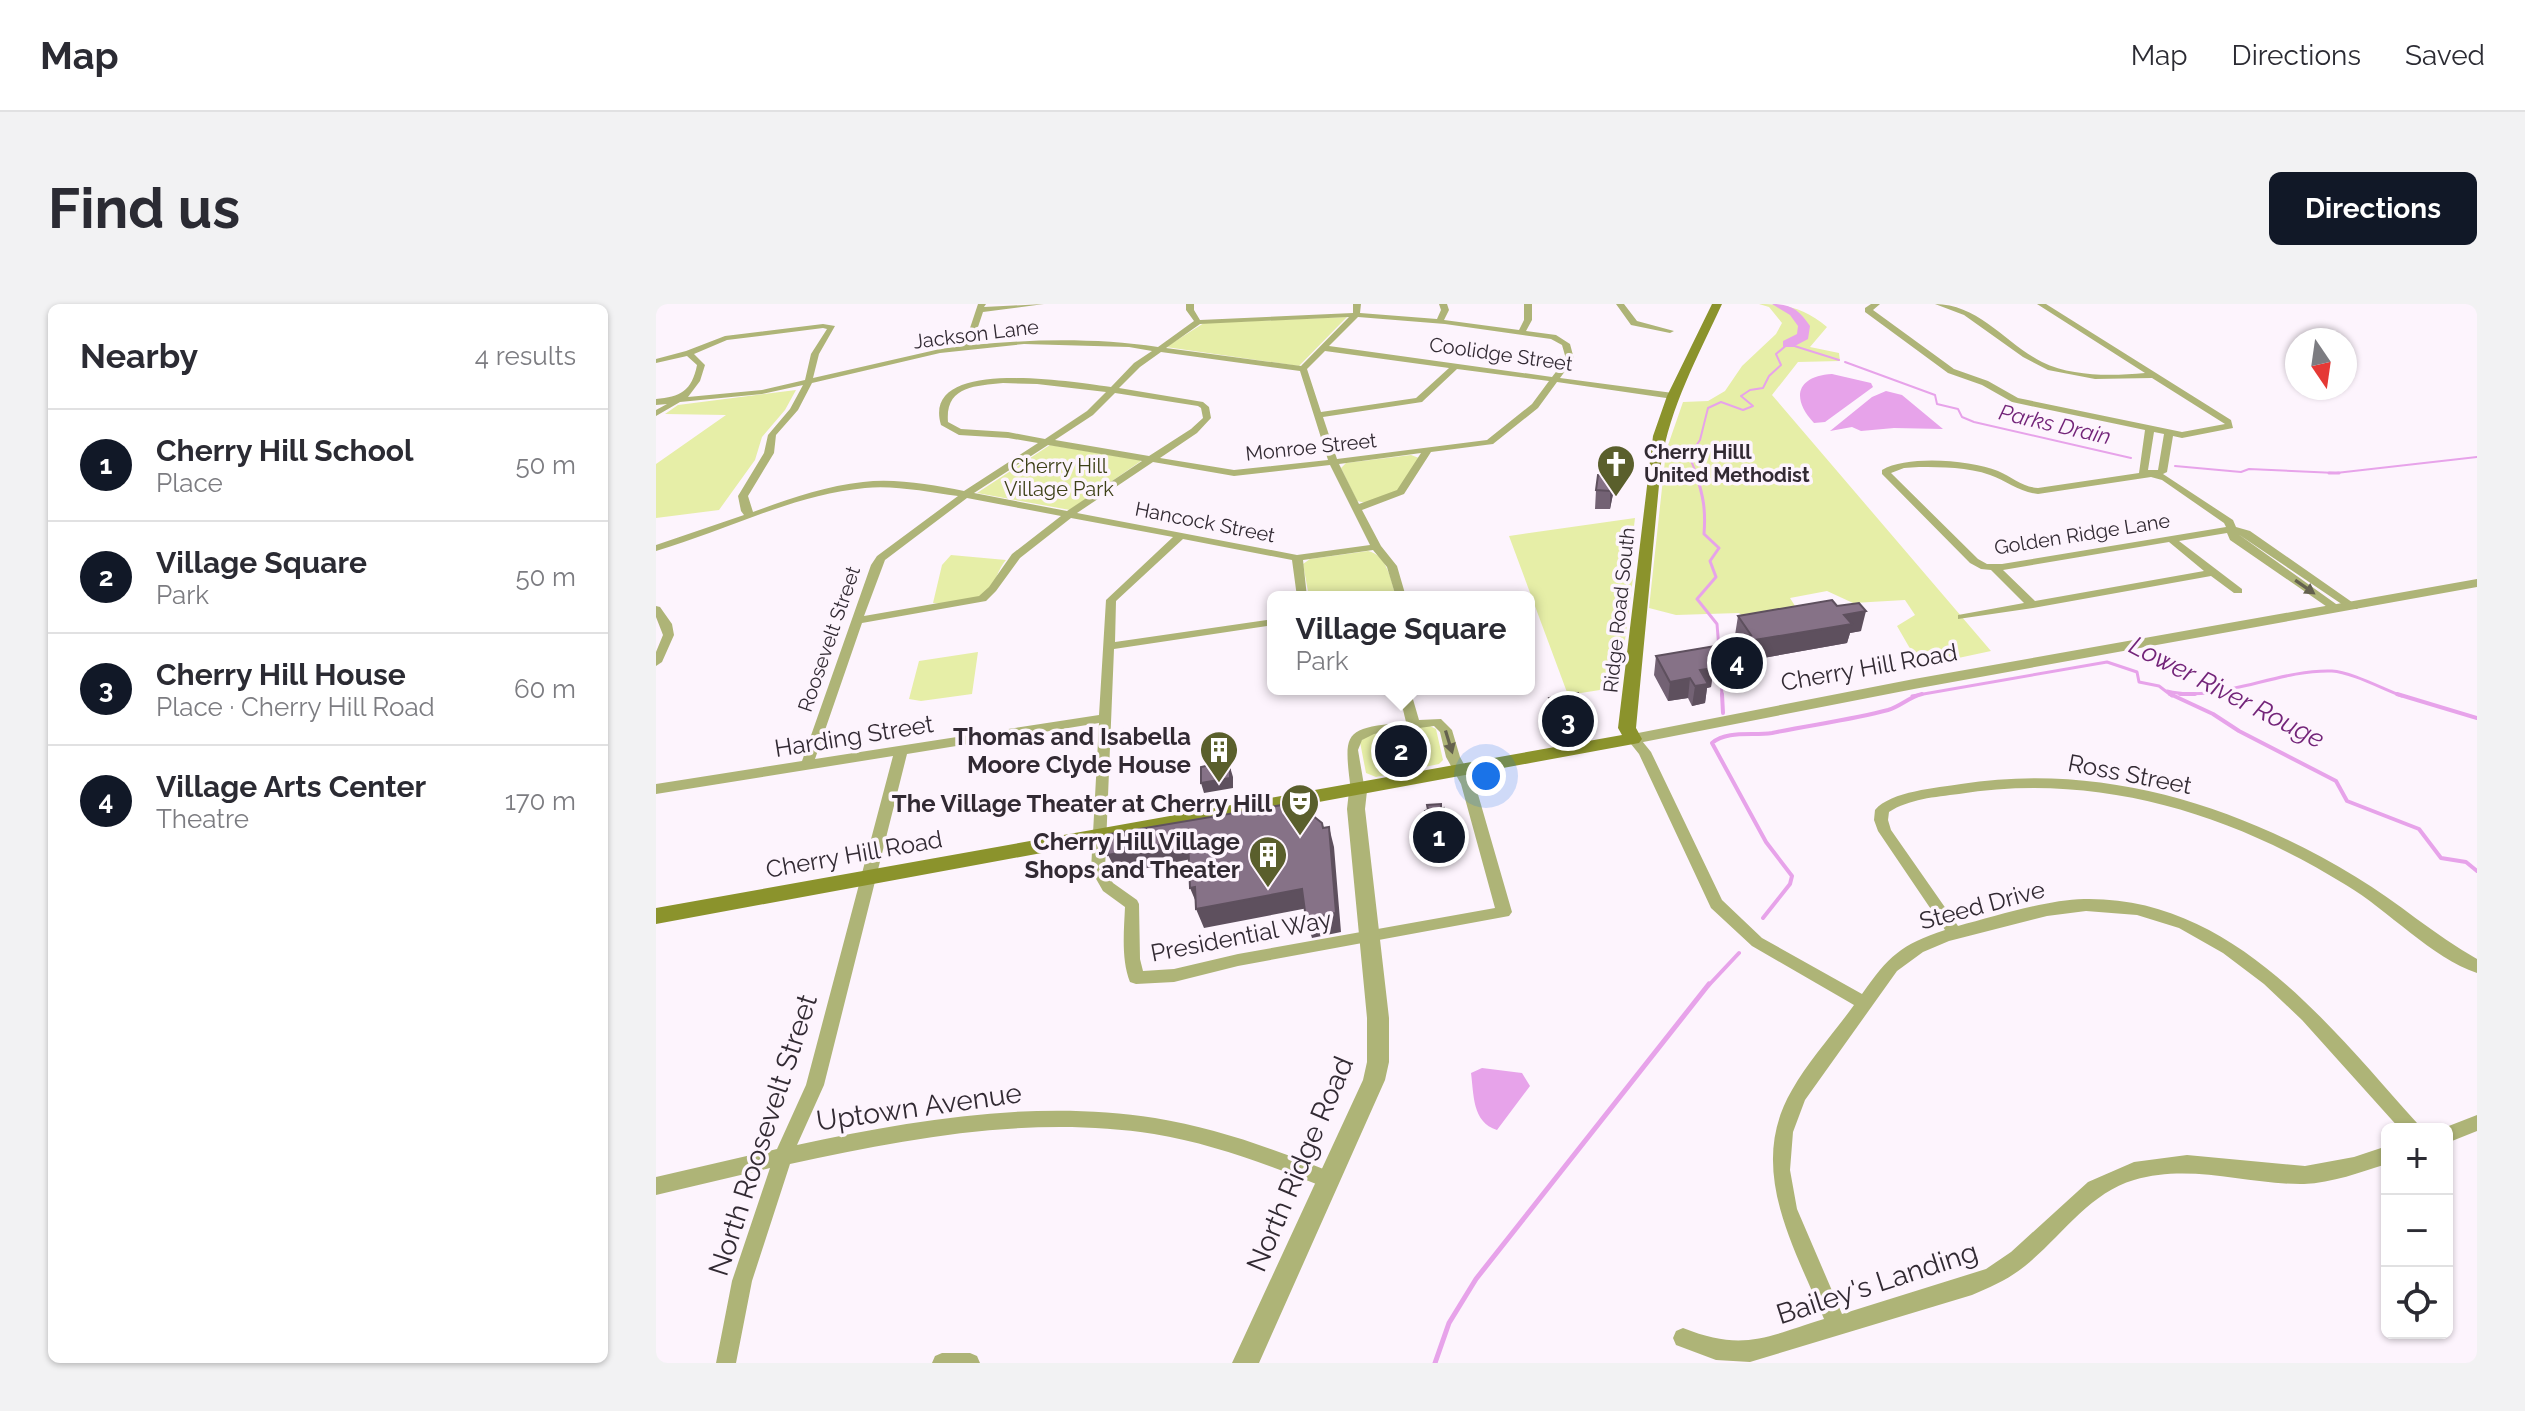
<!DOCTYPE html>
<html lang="en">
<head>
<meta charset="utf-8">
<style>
  :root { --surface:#fff; --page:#f2f2f3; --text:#2b2b33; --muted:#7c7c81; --line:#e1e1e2; --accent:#111827 }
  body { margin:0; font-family:Raleway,sans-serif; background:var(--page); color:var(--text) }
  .controls { position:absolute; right:24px; bottom:24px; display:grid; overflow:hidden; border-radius:12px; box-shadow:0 2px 6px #0004 }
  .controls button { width:72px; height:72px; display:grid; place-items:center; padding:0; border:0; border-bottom:2px solid var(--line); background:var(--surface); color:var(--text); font:40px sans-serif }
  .compass { position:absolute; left:1629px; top:24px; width:72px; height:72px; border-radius:50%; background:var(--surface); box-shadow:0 2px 6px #0004; rotate:167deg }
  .you { position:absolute; left:830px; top:472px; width:28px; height:28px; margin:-20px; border:6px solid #fff; border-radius:50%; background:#1a73e8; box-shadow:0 0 0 12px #1a73e833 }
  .badge { display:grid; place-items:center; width:52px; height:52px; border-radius:50%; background:var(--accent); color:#fff; font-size:26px; font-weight:700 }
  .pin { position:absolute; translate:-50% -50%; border:4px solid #fff; box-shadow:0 2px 8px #0006 }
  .popup { position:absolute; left:611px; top:287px; width:268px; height:104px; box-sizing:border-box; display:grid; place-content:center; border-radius:12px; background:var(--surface); filter:drop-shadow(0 2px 6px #0005); font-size:26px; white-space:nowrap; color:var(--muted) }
  .popup b { font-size:30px; color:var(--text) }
  .popup::after { content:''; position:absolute; left:50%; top:100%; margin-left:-16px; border:16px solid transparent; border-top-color:var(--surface) }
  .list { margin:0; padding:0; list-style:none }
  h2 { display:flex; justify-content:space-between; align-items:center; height:104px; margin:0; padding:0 32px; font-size:34px }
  h2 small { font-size:26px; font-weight:400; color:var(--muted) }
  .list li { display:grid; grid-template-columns:52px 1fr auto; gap:24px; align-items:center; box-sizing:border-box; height:112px; padding:0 32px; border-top:2px solid var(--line) }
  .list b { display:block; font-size:30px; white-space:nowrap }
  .list p { margin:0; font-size:26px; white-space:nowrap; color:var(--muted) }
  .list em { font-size:26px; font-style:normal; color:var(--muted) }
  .icon { flex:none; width:44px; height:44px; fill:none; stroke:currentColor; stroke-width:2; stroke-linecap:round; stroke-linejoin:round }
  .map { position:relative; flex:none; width:1821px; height:1059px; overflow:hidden; border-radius:12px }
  header { display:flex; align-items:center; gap:48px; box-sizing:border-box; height:112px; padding:0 40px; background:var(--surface); border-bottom:2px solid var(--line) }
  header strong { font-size:38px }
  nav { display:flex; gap:44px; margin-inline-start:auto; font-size:28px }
  .intro { display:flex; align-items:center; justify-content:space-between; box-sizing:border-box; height:192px; padding:0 48px }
  h1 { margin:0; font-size:56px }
  .button { padding:20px 36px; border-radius:12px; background:var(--accent); color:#fff; font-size:28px; font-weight:700 }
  main { display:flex; gap:48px; padding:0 48px }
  aside { flex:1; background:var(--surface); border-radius:12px; box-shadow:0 2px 6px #0004 }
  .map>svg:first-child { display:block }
  .green { fill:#e6eea7 }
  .water { fill:#e7a3ea }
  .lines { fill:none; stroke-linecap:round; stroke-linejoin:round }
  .stream-far3 { stroke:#e7a3ea; stroke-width:2 }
  .stream-far2 { stroke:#e7a3ea; stroke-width:3 }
  .stream-far1 { stroke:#e7a3ea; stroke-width:4 }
  .stream { stroke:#e7a3ea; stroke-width:5 }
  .river { fill:#e7a3ea; fill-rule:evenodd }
  .minor { fill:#aeb477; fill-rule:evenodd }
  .tertiary { fill:#aeb477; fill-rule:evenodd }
  .secondary { fill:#8b932c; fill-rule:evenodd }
  .wall { fill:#736274 }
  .shaded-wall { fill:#5e505e }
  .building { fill:#867287; stroke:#5e505e; stroke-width:2 }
  .oneway { fill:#64614e }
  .labels { text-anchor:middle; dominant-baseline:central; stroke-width:7; stroke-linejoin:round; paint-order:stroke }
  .far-street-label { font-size:20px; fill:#322a33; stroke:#fdf4fd }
  .far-poi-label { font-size:20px; font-weight:bold; fill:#322a33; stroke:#fdf4fd; text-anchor:start }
  .far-park-label { font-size:20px; fill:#3d4017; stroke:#fdf4fd }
  .far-water-label { font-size:22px; font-style:italic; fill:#732479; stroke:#fdf4fd }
  .street-label { font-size:24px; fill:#322a33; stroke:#fdf4fd }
  .poi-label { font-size:24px; font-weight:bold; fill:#322a33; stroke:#fdf4fd; text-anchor:end }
  .water-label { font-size:26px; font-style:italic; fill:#732479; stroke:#fdf4fd }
  .near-street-label { font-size:28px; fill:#322a33; stroke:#fdf4fd }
</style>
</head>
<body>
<header>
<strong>Map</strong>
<nav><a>Map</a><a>Directions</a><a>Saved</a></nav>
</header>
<div class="intro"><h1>Find us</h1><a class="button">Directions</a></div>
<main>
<aside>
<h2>Nearby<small>4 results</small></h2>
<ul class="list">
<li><span class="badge">1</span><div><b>Cherry Hill School</b><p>Place</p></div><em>50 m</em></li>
<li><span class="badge">2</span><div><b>Village Square</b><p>Park</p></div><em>50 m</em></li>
<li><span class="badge">3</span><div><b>Cherry Hill House</b><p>Place · Cherry Hill Road</p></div><em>60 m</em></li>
<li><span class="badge">4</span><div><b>Village Arts Center</b><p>Theatre</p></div><em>170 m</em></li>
</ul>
</aside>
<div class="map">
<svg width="1821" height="1059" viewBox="0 0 1821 1059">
  <rect width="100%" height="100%" fill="#fdf4fd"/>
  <path class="green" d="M1103,0c27,0 47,5 68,23l-17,20 29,6 1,8 -42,1 -26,33 219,256 -42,9 -37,-8 -15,-26 18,-11 -10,-15 -52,3 -26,-12 -37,7 12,19 -48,8 -15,-12 -63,2 -27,-7 17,-157 17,-49 25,-1 17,-10 17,-25 34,-32 6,-11 -13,-16z
    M691,13l-48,49 -133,-19 38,-24z
    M140,86l-11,20 -23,27 -7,23 -36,50 -63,8v-54l70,-49 -61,-1 13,-9z
    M394,141l90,15 1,1 -71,49 -93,-17z
    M755,151l8,3 -23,35 -30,10 -9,-2 -16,-33 5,-5z
    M979,214l-7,59 5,1 -14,109 -51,8 -59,-159z
    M712,247c19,4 23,29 28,46h-87l-6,-33 7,-5z
    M295,251l55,5c-8,9 -10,21 -16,29 -11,13 -42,15 -57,14l9,-38z
    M322,348l-6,42 -51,7 -12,-2 10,-38z
    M772,421l8,4 7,31 -4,4 -63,13 -10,-4 -6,-31 7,-7z"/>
  <path class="water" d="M1176,70l39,9 2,4 -48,35 -11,1c-23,-24 -18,-47 18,-49z
    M1230,87l16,4 41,34 -49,-1 -33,3 -9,-4 -22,4 42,-34z
    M826,764l40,5 8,13 -33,44c-25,-8 -23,-35 -26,-57z"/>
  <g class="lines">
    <path class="stream-far3" d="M1189,58l90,33 2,9 21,5 4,8 12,5 157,36
      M1519,162l66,6 8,-3 87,4 141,-16
      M1041,171l-8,-19 11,-16 8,-32 13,-6 22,8 10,-4 -12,-10 9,-6 13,-2 6,-12 12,-11 -5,-11 12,-10 51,16"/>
    <path class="stream-far2" d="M1040,169c7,23 10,36 8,61l15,14 -9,13 6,16 -19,22 20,25 2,25
      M1673,169h10
      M1065,374l1,18
      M1511,387c50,13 111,-22 165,-20 19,1 51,18 70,25
      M1256,392l195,-34 30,10 2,10 20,4 13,10"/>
    <path class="stream-far1" d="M1066,390l1,19
      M1514,390l43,20 26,17 97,50 11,20 72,28 22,29 25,4 11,9
      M1524,390h15
      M1741,390l80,24
      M1107,614l27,-34 2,-8 -26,-34 -54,-99c15,-13 41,-7 60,-10 38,-8 79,-13 116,-23 13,-4 21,-13 34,-16
      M1052,682l31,-33"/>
    <path class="stream" d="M779,1059l14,-40 27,-44 233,-295"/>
    <path class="river" d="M1116,0c20,0 27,6 38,22l-2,13 -15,8h-10v-6l14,-7 1,-8 -8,-11z"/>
    <path class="minor" d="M322,0h8l-2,3 60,-3 -61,8 -11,33c62,-6 125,-7 186,2l36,-26 -8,-11v-6h8v6l6,10 153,-7v-9h8l-1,9 77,6 4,-9 -2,-6h8l2,6 -5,10 75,10 5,-10v-16h8v16l-6,11 30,4 14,9 4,15 -14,19 113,15 4,3 -4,3 -116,-17 -19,26 -45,36 -62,8 -27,42 -42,16 19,36 16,20 9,31h-10l-9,-30 -14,-17 -70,10 4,37h-10l-5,-37 -109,-21 -67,62 -1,41 158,-23v6l-159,24 -9,221 8,13 24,17 2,4 1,55 3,12 31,-2 64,-15 257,-46 -34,-124 -15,-27 -6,-25 -6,-6 -60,8 -12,6 -4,10 7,41 -7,5 -7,-5c-8,-62 -7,-62 55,-69l-8,-33h12l9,31 22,-1 11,11 8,27 15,27 37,128 -3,4 -271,50 -64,16 -38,2 -6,-2c-9,-23 -6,-51 -5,-75l-22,-16 -12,-21 8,-147 -192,31 -83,331 -27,60c116,-25 239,-46 358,-27 62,10 122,32 181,56l2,6 -2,6 -7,3c-57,-23 -115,-45 -175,-55 -121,-19 -246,4 -364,30l-38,117 -16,82h-20l16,-82 38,-113 -114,27v-18l121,-28 29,-64 87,-329 -237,38v-10l146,-23 69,-196 6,-9 81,-60c-31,-4 -63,-11 -93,-8 -73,7 -140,43 -209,63v-6l88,-30 -3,-4 -3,-15 26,-43 4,-18 22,-26 13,-24 -41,9 -82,8 -24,14v-6l11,-6 -11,1v-6c24,-2 36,-8 41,-34l-10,-9 -31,7v-4l30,-8 39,-15 98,-12 12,2 -16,28 -6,24 127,-29 24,-3zM693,13l-48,49 -135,-18 34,-24zM702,13l87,7 106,15 11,6 4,14 -14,18 -223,-31zM167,24l4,1 -16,25 -6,26 -43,10 -74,7 12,-16 5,-16 -11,-11 33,-14zM368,40l105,3 23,4 -18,12 -23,24c-34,-4 -191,-32 -170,38l18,10 49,3 30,5 -74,48c-32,-6 -68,-13 -101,-9 -38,4 -74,17 -110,30l-5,-16 26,-43 2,-18 22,-25 14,-27 128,-30zM669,47l124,17 -33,30 -95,14 -14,-43zM505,48l139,19 28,89 -94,10 -74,-12 37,-25 14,-15 -2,-11 -6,-5 -84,-14 21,-21zM801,65l92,12 -17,23 -45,36 -150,19 -14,-42 99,-15zM347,79l34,1 69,8 -19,19 -42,28 -37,-7 -47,-3 -13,-7c-3,-36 27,-36 55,-39zM459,89l83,13 3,2 2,10 -12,11 -42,27 -94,-16 38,-25zM392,141l94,16 -75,50 -93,-18zM765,149l-24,37 -38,14 -20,-40zM497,158l81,14 96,-11 40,80 -73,10 -220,-42zM311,194l94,18 -49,38 -23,33 -10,9 -115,20 21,-56zM415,214l102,19 -67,63 -7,115 -284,44 47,-136 124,-22 10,-10 24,-33z
      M960,0h8l13,17 37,10 -4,2 -39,-8z
      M1215,0h9l-7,6 81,59 34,12 30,17 164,34 43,-8 -73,-46 -57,1 -47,-9 -25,-13 -59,-42 -29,-11c44,0 71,40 107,58 31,15 70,14 103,11l-108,-69h9l185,116 2,8 -51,10 -9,-2 -6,36 -4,2 70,46 3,7 14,4 109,76 -2,2h-8l-111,-75 105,75 -2,2h-8l-103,-71 -3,-7 -48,8 63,48v4h-8l-23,-17 -178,32 -75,11v-4l66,-12 -33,-33 -10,-1 -11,-6 -88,-89v-4c26,-15 88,-10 116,1 14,6 24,16 40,17l101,-15 6,-43 -133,-28 -30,-17 -34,-12 -83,-61v-4zM1498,128l10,2 -6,36h-10zM1263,163c23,0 49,0 71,8 17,6 29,17 48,19l113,-17 11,3 62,43 2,4 -224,37h-15l-9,-5 -87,-86 13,-5zM1513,238l35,29 -169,30 -32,-31z
      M0,302l4,1 12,17 2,11 -12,27 -6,4v-14l7,-17 -7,-18z
      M977,431l5,1 13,16 71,148 40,38 100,56c27,-38 38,-49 83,-64l-67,-99 -4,-11 1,-10c16,-19 62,-22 86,-26 139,-22 277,21 395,93 42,25 78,58 121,82v14c-45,-15 -89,-63 -131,-88 -116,-72 -250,-113 -387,-91 -24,3 -50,5 -70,18l-1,8 3,10 67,96c37,-10 88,-26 126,-27 147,-3 244,125 333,224l3,6h-20l-98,-109 -38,-36 -41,-31 -44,-25 -42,-13 -51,-4 -39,5 -98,25 -26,11 -26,19 -92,129 -12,32 -3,38 7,39 45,105 144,-45 25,-17 77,-70 46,-20 53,-7 118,11 49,-9 33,-11v18c-26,8 -55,19 -83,20 -56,1 -112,-21 -170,-4 -45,13 -73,57 -109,86 -16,13 -34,21 -53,29l-222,67 -34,-2 -40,-15 -3,-7 3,-7 7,-3c60,24 83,9 141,-9 -30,-73 -78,-151 -32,-229 17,-30 42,-57 62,-85l-102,-59 -41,-38 -72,-154 -12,-15z
      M1821,811v16l-30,12v-14h-6z
      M286,1049h28l7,3 3,7h-48l3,-7z"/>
    <path class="tertiary" d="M1821,275v8l-563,102 -281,55 -8,-5 8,-5 281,-55z
      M702,481l9,6 -2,18 24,209v44l-4,18 -126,283h-27l131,-283 4,-18v-44l-20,-209 2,-18z"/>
    <path class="secondary" d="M1056,0h10c-24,52 -52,103 -61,160l-25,264 6,11 -3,4 -983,181v-16l966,-173 -4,-7 35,-292 14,-40z"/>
  </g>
  <path class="wall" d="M942,171l15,19 -3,15h-15l1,-19z
    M1181,302l24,25 -11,2 -3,10 -95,17 -13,15 -27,4 -1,8 -4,1 -2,15 -13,3 -4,-8 -20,3 -14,-26 2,-19 74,-13 1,-4 6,-1 -2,-3 3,-19z
    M893,394l38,31 -30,5 -8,-21z
    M786,505l10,34 2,15 -18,3 -9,-35 -2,-15z"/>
  <path class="shaded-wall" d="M958,172l-1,18 -3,15v-18z
    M1210,307l-5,20 -11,2 -3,10 -95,17 -13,15 -27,4 -1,8 -4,1 -2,15 -13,3 3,-20 5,-16 9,-9 46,-21 89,-25z
    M1034,374l-2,20 -20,3 2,-19z
    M931,410v15l-30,5v-15z
    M574,463l3,10v11l-29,5 -3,-10z
    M673,523l5,20 7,85 -29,6 -6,-19z
    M532,535l8,19 -78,16 -10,-19z
    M796,539l2,15 -18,3 -2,-15z
    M539,583l3,20 -8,-19z
    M646,585l6,19 -104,20 -8,-19z"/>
  <path class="building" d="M942,171l16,1 -4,15 -14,-1z
    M1176,296l5,6 22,-3 7,8 -22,4 8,9 -97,16 -13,15 -33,6 5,7 -14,2 8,14 -13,2 -5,-8 -20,4 -14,-26 77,-13 -2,-4 20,-4 -13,-19z
    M922,389l9,21 -30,5 -8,-21z
    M559,460v6l15,-3v11l-29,5v-16z
    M785,500v5l3,-1 8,35 -18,3 -9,-35 3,-1 -1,-5z
    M626,501v3l20,-1 20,16 1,5 6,-1 7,86 -30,6 -4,-30 -106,20 -1,-22 -5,1 -2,-49 -80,16 1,-21z"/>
  <defs><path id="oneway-solid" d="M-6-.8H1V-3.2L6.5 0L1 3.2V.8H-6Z" transform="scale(2)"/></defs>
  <g class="oneway">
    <use href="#oneway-solid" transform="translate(1649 283) rotate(35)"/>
    <use href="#oneway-solid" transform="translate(793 438) rotate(73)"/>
  </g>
  <defs>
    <symbol id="church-pin" viewBox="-11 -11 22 30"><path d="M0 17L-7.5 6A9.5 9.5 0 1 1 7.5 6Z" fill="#5a5f2c" stroke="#fdf4fd"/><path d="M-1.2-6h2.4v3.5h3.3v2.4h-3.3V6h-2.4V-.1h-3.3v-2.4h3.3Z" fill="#fff"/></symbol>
    <symbol id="building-pin" viewBox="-11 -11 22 30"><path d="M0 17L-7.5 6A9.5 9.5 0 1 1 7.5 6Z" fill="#5a5f2c" stroke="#fdf4fd"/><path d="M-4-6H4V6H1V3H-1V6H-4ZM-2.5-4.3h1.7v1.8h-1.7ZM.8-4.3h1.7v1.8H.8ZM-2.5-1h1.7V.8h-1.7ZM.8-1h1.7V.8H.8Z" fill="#fff"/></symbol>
    <symbol id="theatre-pin" viewBox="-11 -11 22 30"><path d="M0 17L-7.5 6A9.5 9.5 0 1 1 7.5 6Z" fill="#5a5f2c" stroke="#fdf4fd"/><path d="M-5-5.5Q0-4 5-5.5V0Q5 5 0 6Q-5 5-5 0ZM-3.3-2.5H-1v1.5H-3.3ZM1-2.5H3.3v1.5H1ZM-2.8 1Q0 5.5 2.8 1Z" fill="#fff"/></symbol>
  </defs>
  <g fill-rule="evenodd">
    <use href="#church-pin" x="938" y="138" width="44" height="60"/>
    <use href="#building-pin" x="541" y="424" width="44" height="60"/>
    <use href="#theatre-pin" x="622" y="477" width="44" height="60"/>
    <use href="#building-pin" x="590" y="529" width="44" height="60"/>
  </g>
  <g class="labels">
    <g class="far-street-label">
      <text transform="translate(320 30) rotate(-7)">Jackson Lane</text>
      <text transform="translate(845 50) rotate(8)">Coolidge Street</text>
      <text transform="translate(655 143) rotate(-6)">Monroe Street</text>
      <text transform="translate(549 218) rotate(11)">Hancock Street</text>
      <text transform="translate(1426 230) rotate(-9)">Golden Ridge Lane</text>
      <text transform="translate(963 306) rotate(-84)">Ridge Road South</text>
      <text transform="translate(173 335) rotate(-71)">Roosevelt Street</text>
    </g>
    <g class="far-poi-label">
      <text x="988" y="148">Cherry Hilll<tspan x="988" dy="23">United Methodist</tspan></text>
    </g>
    <g class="far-park-label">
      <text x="403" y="162">Cherry Hill<tspan x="403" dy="23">Village Park</tspan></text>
    </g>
    <g class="far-water-label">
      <text transform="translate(1399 120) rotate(13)">Parks Drain</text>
    </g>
    <g class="street-label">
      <text transform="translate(1213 363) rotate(-10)">Cherry Hill Road</text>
      <text transform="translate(198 432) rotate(-9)">Harding Street</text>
      <text transform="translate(1474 470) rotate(11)">Ross Street</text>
      <text transform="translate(198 550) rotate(-10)">Cherry Hill Road</text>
      <text transform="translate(1326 601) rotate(-15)">Steed Drive</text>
      <text transform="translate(585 632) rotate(-11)">Presidential Way</text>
    </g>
    <g class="poi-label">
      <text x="535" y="432">Thomas and Isabella<tspan x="535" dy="28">Moore Clyde House</tspan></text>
      <text x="616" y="499">The Village Theater at Cherry Hill</text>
      <text x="584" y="537">Cherry Hill Village<tspan x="584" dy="28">Shops and Theater</tspan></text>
    </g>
    <g class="water-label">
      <text transform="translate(1571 388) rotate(27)">Lower River Rouge</text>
    </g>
    <g class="near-street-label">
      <text transform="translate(263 803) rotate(-8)">Uptown Avenue</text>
      <text transform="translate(107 831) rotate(-72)">North Roosevelt Street</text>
      <text transform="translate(644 860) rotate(-67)">North Ridge Road</text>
      <text transform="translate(1221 979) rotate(-18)">Bailey's Landing</text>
    </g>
  </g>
</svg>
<div class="controls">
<button>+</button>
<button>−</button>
<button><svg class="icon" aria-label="locate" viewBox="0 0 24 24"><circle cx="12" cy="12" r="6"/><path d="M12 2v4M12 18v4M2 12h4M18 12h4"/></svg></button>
</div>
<svg class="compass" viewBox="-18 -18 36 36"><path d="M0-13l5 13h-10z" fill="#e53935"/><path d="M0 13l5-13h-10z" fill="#7c7c81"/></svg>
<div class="you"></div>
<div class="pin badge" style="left:783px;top:533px">1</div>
<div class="pin badge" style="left:745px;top:447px">2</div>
<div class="popup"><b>Village Square</b>Park</div>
<div class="pin badge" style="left:912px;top:417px">3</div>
<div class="pin badge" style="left:1081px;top:359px">4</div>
</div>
</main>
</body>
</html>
